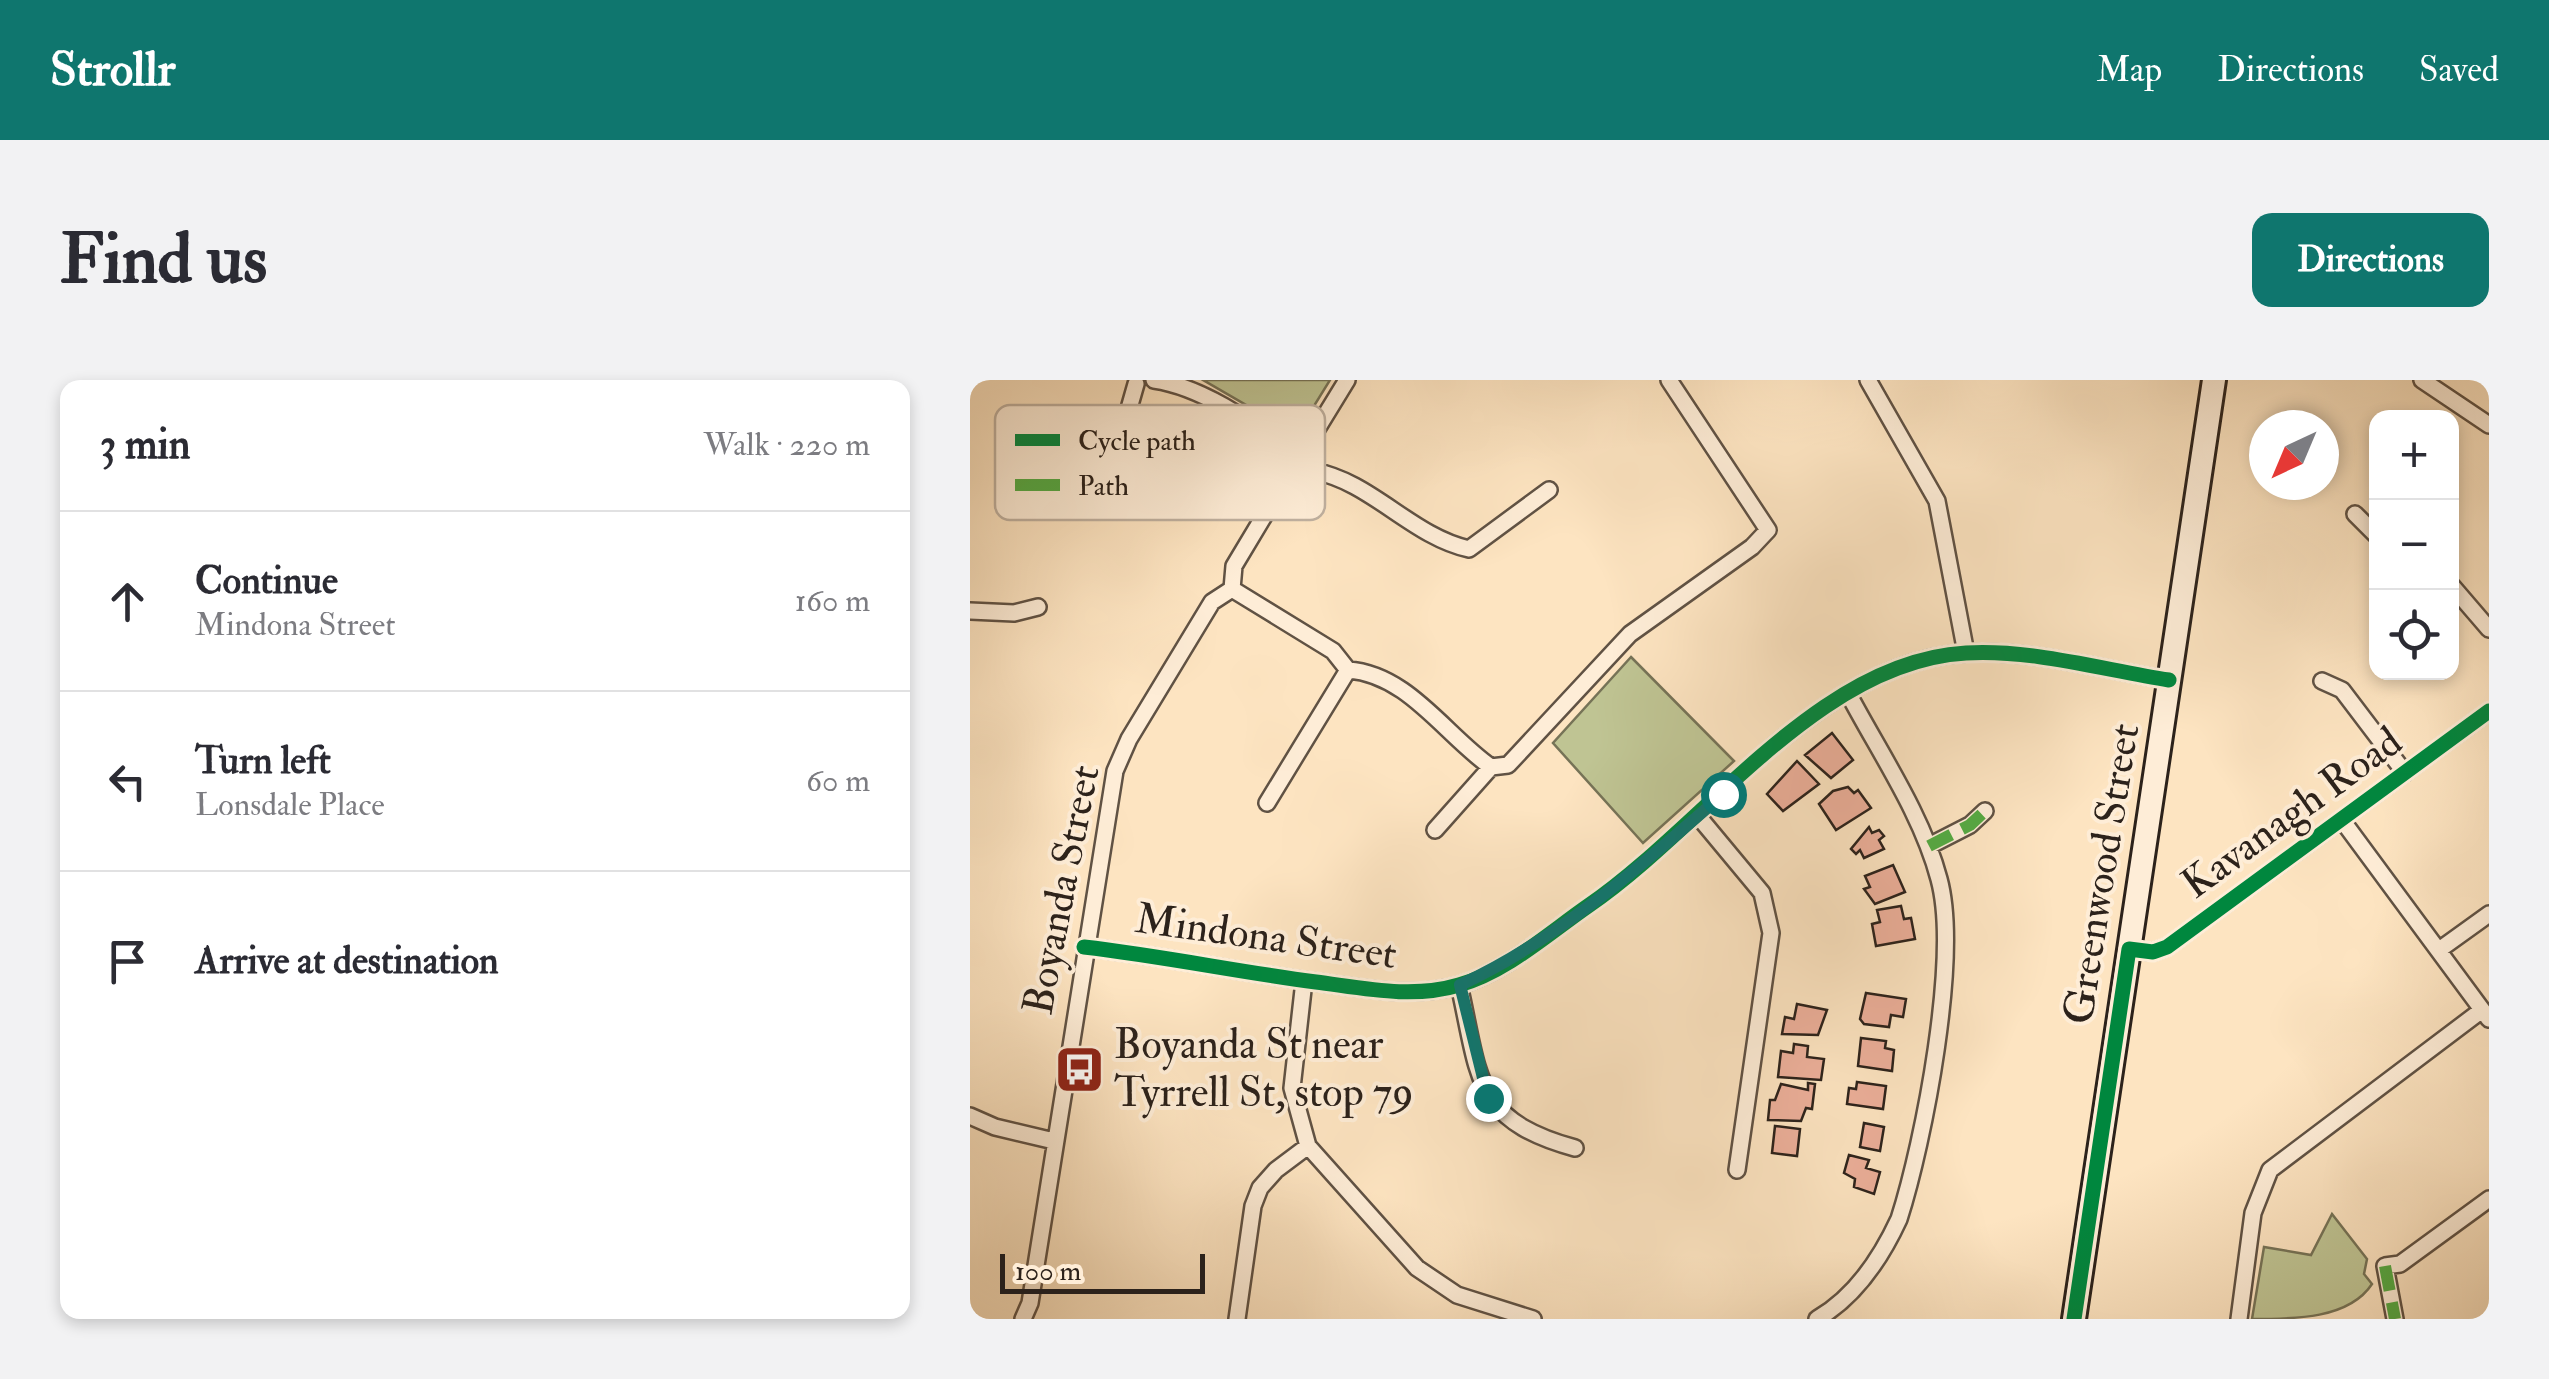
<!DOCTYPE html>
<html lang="en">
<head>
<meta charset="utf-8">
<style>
  :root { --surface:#fff; --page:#f2f2f3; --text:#2b2b33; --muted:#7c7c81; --line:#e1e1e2; --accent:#0f766e }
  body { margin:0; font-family:"IM FELL Double Pica",serif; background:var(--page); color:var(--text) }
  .controls { position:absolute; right:30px; top:30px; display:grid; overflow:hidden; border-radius:20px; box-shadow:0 5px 15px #0003 }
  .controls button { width:90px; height:90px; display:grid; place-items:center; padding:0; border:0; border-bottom:2px solid var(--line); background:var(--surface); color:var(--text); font:50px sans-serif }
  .compass { position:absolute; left:1279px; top:30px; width:90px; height:90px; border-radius:50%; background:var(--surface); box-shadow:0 5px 15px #0003; rotate:224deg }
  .scale { position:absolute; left:30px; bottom:25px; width:205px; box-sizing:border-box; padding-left:10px; border:5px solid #2c221b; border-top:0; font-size:28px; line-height:35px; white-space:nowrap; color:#2c221b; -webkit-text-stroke:8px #feedd7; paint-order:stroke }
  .stop { position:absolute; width:30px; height:30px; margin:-22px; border:8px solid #0f766e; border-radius:50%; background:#fff }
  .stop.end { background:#0f766e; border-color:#fff; box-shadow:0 2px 10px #0008 }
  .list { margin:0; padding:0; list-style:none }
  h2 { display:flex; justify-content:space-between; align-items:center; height:130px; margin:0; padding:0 40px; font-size:42px }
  h2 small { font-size:32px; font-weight:400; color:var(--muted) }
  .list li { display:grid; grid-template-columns:65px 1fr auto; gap:30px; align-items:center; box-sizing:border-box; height:180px; padding:0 40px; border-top:2px solid var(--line) }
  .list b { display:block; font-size:38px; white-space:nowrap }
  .list p { margin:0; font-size:32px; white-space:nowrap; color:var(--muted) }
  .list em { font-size:32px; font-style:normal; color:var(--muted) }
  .icon { flex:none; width:55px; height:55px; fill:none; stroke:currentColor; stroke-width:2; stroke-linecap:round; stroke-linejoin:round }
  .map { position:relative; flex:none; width:1519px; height:939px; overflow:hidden; border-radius:20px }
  header { display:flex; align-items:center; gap:60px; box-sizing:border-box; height:140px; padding:0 50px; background:var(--accent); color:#fff }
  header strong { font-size:48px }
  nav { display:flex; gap:55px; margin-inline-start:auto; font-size:35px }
  .intro { display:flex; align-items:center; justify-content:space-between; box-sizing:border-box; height:240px; padding:0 60px }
  h1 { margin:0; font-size:70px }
  .button { padding:25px 45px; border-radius:20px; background:var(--accent); color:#fff; font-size:35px; font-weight:700 }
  main { display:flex; gap:60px; padding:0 60px }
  aside { flex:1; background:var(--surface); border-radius:20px; box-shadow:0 5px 15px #0003 }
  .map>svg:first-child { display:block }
  .green { fill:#bfc493; stroke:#767357; stroke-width:2.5 }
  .building { fill:#ecaf9a; stroke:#2c221b; stroke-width:2.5 }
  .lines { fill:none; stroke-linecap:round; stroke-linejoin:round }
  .street-casing { stroke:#605244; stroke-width:20 }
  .secondary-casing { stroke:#2c221b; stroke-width:28 }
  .street { stroke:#feedd7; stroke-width:15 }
  .secondary { stroke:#feedd7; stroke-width:22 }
  .quiet { stroke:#54aa43; stroke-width:12; stroke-dasharray:25 12; stroke-linecap:butt }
  .cycleway-casing { stroke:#feedd7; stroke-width:21 }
  .cycleway { stroke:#00873e; stroke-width:15 }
  .route { stroke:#0f766e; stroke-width:12 }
  .labels { text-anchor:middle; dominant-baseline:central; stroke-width:8; stroke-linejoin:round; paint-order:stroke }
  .street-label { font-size:42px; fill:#2c221b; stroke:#feedd7 }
  .poi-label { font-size:42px; fill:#2c221b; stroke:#feedd7; text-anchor:start }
  .key { fill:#feedd7; stroke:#bfb09f; stroke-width:2.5 }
  .key-label { font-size:28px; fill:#2c221b }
</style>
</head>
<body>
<header>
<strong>Strollr</strong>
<nav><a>Map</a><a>Directions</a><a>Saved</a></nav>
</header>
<div class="intro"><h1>Find us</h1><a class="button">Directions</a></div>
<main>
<aside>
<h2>3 min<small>Walk · 220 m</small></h2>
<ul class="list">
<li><svg class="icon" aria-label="ahead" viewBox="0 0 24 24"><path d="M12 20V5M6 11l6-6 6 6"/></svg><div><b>Continue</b><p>Mindona Street</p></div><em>160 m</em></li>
<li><svg class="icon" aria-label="left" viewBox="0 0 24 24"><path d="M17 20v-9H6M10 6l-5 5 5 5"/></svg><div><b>Turn left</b><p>Lonsdale Place</p></div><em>60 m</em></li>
<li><svg class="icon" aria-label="arrive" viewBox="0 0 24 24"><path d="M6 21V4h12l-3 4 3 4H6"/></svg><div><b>Arrive at destination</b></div></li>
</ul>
</aside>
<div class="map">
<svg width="1519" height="939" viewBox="0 0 1519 939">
  <rect width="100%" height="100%" fill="#fde4c1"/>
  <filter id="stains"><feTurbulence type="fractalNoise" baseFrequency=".002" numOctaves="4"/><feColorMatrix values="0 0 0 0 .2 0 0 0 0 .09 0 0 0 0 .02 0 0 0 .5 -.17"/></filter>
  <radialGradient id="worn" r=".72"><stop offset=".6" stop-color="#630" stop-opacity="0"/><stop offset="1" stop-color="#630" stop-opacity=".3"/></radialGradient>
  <path class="green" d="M233,0h127l-29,47 -10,4z
    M661,277l103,104 -91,82 -90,-100z
    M1362,834l35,45 -3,15 8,10c-23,35 -77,35 -120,35l12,-72 47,8z"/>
  <path class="building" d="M862,353l21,27 -22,18 -26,-23z
    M827,381l22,23 -36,27 -16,-17z
    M878,407l6,6 4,-3 13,18 -35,22 -17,-26 14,-13z
    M899,447l3,6 7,-3 5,6 -5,4 5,9 -20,9 -4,-8 -4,4 -5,-5z
    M923,485l12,27 -30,12 -11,-15 6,-2 -5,-11z
    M931,526l3,13 7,-1 4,21 -39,7 -4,-22 8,-2 -3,-12z
    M896,613l40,6 -3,18 -12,-2 -2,12 -25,-3 -4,-5z
    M827,624l30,6 -9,25 -36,-1 3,-17 9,2z
    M891,658l25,3 -1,7 9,2 -2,21 -34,-5z
    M824,664l14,2 -1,11 17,2 -3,21 -43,-3 3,-26 12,2z
    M887,702l29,4 -3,23 -36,-5 2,-16 7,1z
    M838,703l7,1 -3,25 -6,-1 -5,13 -33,-1 2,-20h5l6,-16 27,6z
    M894,743l20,4 -4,24 -20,-4z
    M805,746l25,3 -3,27 -25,-3z
    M879,775l20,5 -3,8 14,4 -6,22 -20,-7 1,-8 -11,-6z"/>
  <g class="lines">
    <defs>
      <path id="street" d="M184,0c42,6 102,40 129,73
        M898,0l69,121 29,152
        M1452,0l67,45
        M311 82a17 17 0 1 1 34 0a17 17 0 1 1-34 0Z
        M336,67l41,-67
        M144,81l22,-77
        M343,91c58,10 98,65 156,78l80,-59
        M1385,134l21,21
        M1482,206l37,43
        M262,209l101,62 15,19c60,4 97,65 143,97l17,-2 122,-131 122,-87 16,-17 -99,-150
        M0,231l44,2 24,-6
        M1352,301l20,9 63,83
        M297,423l81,-133
        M728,436l64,77 9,40 -34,237
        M1372,440l147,199
        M465,450l56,-63
        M959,466l41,-21 15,-14
        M114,567c78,9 155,25 232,35 47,6 96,17 143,3 47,-13 90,-52 129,-79 116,-79 230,-245 378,-253 66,-4 138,17 203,27
        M1159,569l24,3 14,-5 322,-236
        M1469,570l50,-36
        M334,601l-12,107 16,58 109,122 40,27 76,24
        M489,605c21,92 14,135 116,163
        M0,736l25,11 59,14
        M53,939l7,-16 85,-532 14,-32 83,-137 20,-13 2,-23 54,-90
        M267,939l16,-113 7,-18 16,-18 32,-24
        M847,939c38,-22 64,-61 82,-100 25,-78 61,-263 40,-340 -17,-65 -60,-127 -91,-186
        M1269,939l14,-106 17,-43 212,-160
        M1425,939l-10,-53 15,-2 89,-65"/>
      <path id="secondary" d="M1104,939l140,-939"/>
    </defs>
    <use href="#street" class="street-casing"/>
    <use href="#secondary" class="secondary-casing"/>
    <use href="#street" class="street"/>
    <use href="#secondary" class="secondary"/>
    <path class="quiet" d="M959,466l41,-21 15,-14
      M1415,886l10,53"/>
    <defs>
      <path id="cycleway" d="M114,567c78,9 155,25 232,35 47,6 96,17 143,3 47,-13 90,-52 129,-79 116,-79 230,-245 378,-253 66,-4 138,17 203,27
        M1104,939l55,-370 24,3 14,-5 322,-236"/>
    </defs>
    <use href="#cycleway" class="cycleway-casing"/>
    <use href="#cycleway" class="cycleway"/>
  </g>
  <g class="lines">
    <path class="route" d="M518,718l-28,-113c99,-46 182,-120 263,-191"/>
  </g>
  <defs>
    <symbol id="bus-square" viewBox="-11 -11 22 22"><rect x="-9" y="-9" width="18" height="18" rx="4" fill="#8f2418" stroke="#feedd7"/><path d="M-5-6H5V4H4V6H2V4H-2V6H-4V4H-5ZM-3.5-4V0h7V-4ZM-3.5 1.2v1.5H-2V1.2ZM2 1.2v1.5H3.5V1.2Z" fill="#fff"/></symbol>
  </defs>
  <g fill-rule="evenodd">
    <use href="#bus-square" x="82" y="662" width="55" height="55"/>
  </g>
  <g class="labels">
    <g class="street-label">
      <text transform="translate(1322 433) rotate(-36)">Kavanagh Road</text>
      <text transform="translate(1132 494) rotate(-81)">Greenwood Street</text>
      <text transform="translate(92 510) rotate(-79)">Boyanda Street</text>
      <text transform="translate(296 557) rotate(8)">Mindona Street</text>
    </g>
    <g class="poi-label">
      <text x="144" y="665">Boyanda St near<tspan x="144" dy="48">Tyrrell St, stop 79</tspan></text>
    </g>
  </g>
  <rect x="25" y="25" width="330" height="115" rx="15" class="key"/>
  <rect x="45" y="54" width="45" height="12" fill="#00873e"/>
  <rect x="45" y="99" width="45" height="12" fill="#54aa43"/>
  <g class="key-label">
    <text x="108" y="70">Cycle path</text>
    <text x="108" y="115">Path</text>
  </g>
  <rect width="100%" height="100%" filter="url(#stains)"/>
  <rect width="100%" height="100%" fill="url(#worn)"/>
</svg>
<div class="controls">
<button>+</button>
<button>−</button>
<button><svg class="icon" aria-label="locate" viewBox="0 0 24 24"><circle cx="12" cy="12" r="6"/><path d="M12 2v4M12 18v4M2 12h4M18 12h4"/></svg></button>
</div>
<svg class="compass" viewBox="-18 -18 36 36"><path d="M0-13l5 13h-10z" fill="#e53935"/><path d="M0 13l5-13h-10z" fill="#7c7c81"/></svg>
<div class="scale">100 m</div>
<div class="stop" style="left:753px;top:414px"></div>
<div class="stop end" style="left:518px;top:718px"></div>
</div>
</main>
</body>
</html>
